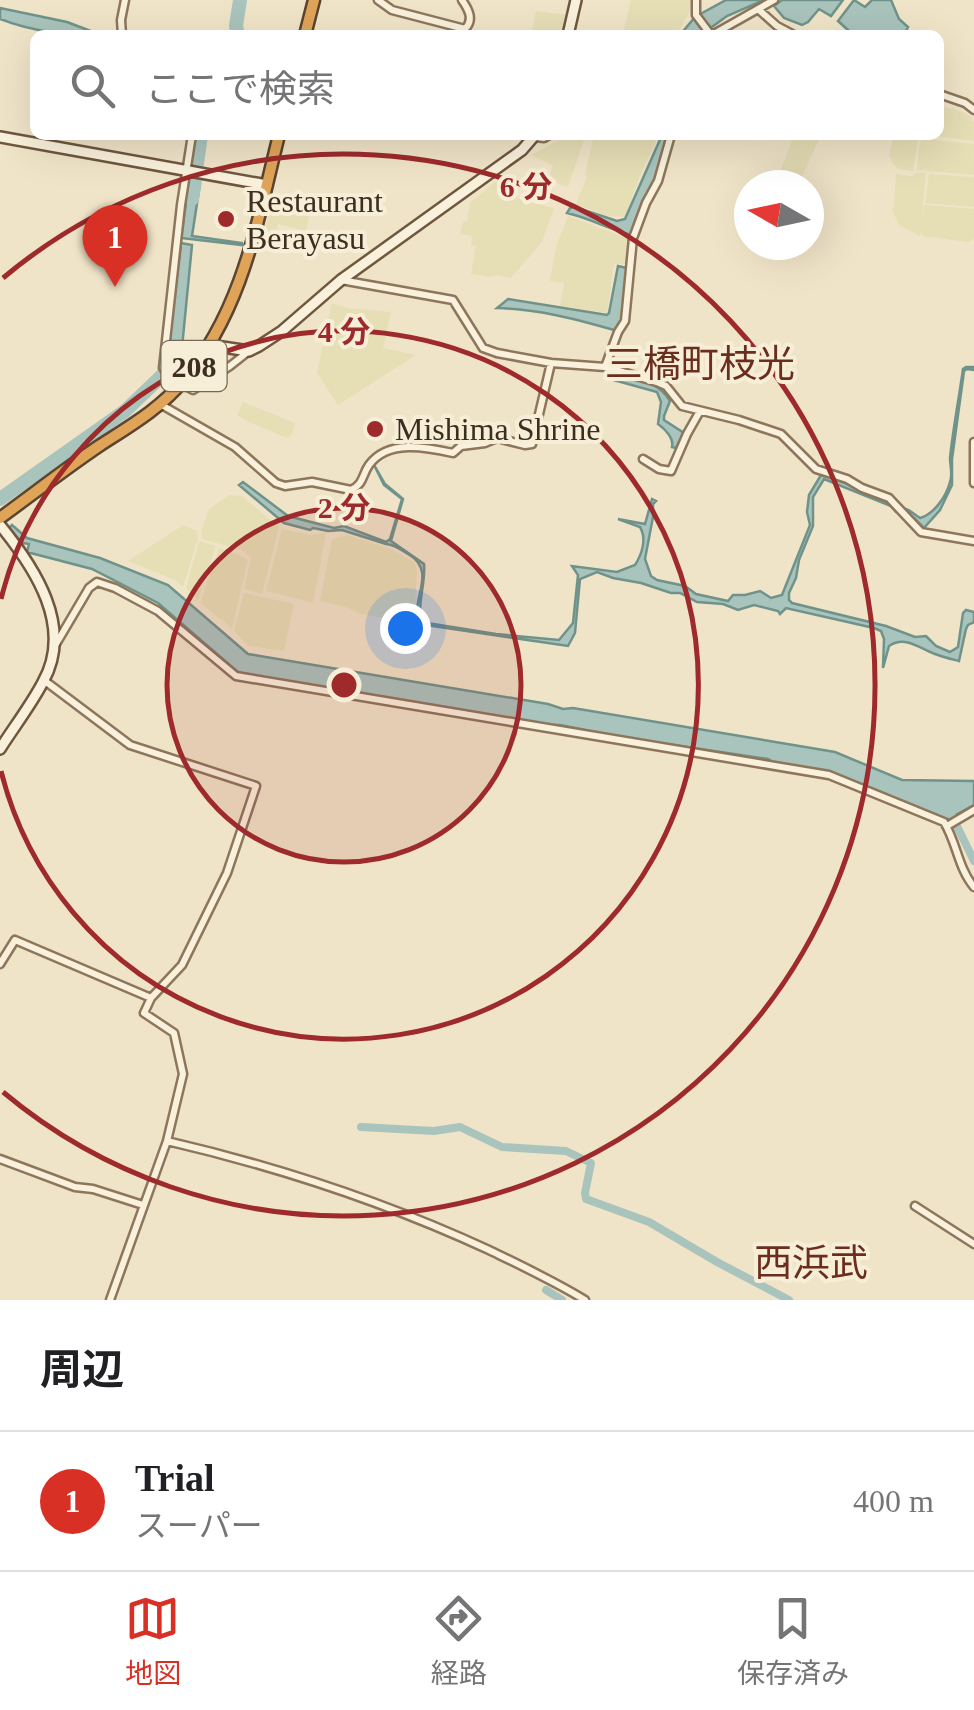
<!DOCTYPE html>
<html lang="ja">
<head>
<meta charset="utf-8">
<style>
  :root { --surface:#fff; --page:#f2f2f2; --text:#202124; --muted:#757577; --line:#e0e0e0; --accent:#d93025 }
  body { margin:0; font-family:"Times New Roman","Noto Sans JP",serif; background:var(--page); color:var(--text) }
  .compass { position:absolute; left:734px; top:170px; width:90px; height:90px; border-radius:50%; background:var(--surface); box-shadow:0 10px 40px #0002; rotate:279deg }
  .you { position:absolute; left:405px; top:628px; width:35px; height:35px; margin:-25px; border:8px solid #fff; border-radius:50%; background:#1a73e8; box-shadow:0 0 0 15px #1a73e833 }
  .badge { display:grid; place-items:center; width:65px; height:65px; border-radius:50%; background:var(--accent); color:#fff; font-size:32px; font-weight:700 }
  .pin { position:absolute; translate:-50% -82px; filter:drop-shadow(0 2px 5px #0008) }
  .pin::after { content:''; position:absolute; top:52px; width:35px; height:30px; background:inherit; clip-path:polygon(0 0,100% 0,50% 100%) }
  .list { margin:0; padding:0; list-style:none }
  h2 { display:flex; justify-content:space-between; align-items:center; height:130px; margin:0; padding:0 40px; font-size:42px }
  h2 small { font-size:32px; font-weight:400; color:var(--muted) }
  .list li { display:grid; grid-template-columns:65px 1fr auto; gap:30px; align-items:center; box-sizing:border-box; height:140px; padding:0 40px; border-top:2px solid var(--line) }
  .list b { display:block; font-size:38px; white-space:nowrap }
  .list p { margin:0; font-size:32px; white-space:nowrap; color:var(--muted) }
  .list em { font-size:32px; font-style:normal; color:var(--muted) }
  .icon { flex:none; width:55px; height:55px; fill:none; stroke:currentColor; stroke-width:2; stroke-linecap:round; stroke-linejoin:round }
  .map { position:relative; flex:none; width:974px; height:1300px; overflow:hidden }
  .search { position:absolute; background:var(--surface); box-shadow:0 10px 40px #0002; left:30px; right:30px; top:30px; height:110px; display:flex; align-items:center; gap:25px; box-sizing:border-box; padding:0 35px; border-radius:15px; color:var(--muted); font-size:38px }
  .sheet { height:270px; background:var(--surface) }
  nav { display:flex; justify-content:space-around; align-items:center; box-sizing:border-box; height:140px; border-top:2px solid var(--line); background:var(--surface); font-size:28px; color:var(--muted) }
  nav a { display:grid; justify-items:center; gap:5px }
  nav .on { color:var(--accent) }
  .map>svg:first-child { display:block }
  .farmland { fill:#e6deb5 }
  .water { fill:#a9c4bc; stroke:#6f938a; stroke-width:2.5 }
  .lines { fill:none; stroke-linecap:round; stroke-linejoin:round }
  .canal { stroke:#a9c4bc; stroke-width:8 }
  .river { stroke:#a9c4bc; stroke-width:14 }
  .street-casing { stroke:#8d765c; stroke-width:11 }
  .secondary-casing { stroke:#6f573f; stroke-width:14 }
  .highway-casing { stroke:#5b4430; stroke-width:15 }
  .street { stroke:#faf1dc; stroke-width:6 }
  .secondary { stroke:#faf1dc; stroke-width:9 }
  .highway { stroke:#e0a458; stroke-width:10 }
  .ring { fill:none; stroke:#9e2a2b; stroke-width:5 }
  .poi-dot { fill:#9e2a2b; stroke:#f7eed8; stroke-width:4 }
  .labels { text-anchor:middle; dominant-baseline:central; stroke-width:8; stroke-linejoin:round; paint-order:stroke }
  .shield { fill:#f7eed8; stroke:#756857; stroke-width:2.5 }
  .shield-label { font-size:30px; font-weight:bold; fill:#3d2e20 }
  .poi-label { font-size:32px; fill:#3d2e20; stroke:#f7eed8; text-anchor:start }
  .quarter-label { font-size:38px; fill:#6b2e1e; stroke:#f7eed8 }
  .centre { fill:#9e2a2b; stroke:#f7eed8; stroke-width:5 }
  .ring-label { font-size:30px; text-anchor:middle; font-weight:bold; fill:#9e2a2b; stroke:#f7eed8; stroke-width:8; stroke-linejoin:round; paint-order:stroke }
</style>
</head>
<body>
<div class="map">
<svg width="974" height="1300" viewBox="0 0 974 1300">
  <rect width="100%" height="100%" fill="#f0e4c8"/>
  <path class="farmland" d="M631,0h60l-2,13 -10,17 -6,5h-50z
    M536,11l31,4 -5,20h-31z
    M939,106l15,3 17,7 3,7v18l-47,-6h12z
    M568,135l17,2 -17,50 -20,-7 5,-15 -22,-10z
    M594,135h65l-19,41 -15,41 -18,-1 -31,-12 11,-27 -2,-3z
    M794,135h27l-23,50h-14l-8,-3z
    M894,135h25l-6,36 -15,-2 -6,-7 -3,-7z
    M925,139l49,5v31l-57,-5 2,-23 2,-6z
    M916,173h10l-5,49 3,-17 50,4v30l-6,3 -46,-6 -1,-6 -1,6 -21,-11 -7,-15 2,-4 2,-32 16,2z
    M929,174l45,3v30l-49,-4z
    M495,182l28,19 31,7 -12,34 -31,36 -13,-3 -9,2 -18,-3 5,-28 -5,-1 1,-9 -12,-2 3,-13h4l3,-18z
    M272,200l39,9 -5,22 -28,-7 -6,29 -11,-7z
    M568,216l61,23 -2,25h-13l-7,49 -47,-7 4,-23 -14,-2 6,-34z
    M332,303l15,5 44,4 -8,36 33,7 -78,50 -21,-32z
    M243,402l52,21 -3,11 -5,4 -40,-17 -10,-6z
    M230,495l12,1 37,31 -17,67 -18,-5 7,-31 -9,-8 -40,-11 -1,-7 8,-23z
    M183,525l14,6 1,7 -15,49 -8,-7 -47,-19z
    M282,529l29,6 15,-2 -13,70 -47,-12z
    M348,535l43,14 23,13 3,8 -3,53 -54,-9 -14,-7 -26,-6 12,-62z
    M199,541l17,5 -18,54 -12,-12z
    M219,548l23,8 6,4 -16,68 -32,-25z
    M244,593l50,11 -10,47 -36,-5 -14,-15z"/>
  <path class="water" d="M726,0h38l-37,16 -26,19h-21l15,-18z
    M782,0h61l-12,16 -12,-7 -11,13 -6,3 -18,-7 -10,-12z
    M854,0l11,7 7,-7h19l8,19 9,8 -4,8h-60l4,-5 -10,-9z
    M0,8l67,14 34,13c-36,0 -68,-3 -101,-16z
    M662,135h5l-9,40 -15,25 -11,35c-22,-5 -42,-17 -65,-22l3,-5 5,-1 42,14 8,-2z
    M189,182l11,2 -8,52 50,7v2l-61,-7z
    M181,243l11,2 -12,123 -5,7 -9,-9z
    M618,266l9,2 -5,54 -8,8c-39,-11 -76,-21 -117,-22l11,-9 99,16 2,-2z
    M966,367h8v3l-7,-1 -3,2 -12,88v26l-12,25 -16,18 -17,-17 -11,1 -5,-6 -67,-27 -11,18v29l-14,34 -3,18 -7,15v7l3,3 94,23 29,11 11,-1 10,10 14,6 8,-5 5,-34 3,-3 8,2v10l-6,3 -2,4 -7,32c-8,-2 -17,-4 -24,-7 -16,-6 -30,-19 -46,-8l-6,22 1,-29 -3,-8 -7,-3 -88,-20 -6,6 -2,-3 -24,-6 -16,5 -15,-6 -26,-2 -17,-9h-9l-30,-10 -28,-5 -16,-6 -17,7 -5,54 -7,13 -142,-21c-26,-15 17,-51 -18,-71 -8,-5 -13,-9 -22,-10l-44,-14 -14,1 -15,-3 -3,2 -26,-7 -45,-38 4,-3 45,34 46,12 10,-2 42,16 4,-3 12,-40 -18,-14 -11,-22 12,21 18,15 -12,42 33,23c2,19 -7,38 -3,58l75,12 63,6 14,-17 5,-48 -6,-9 45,6 18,-7c7,-11 12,-26 5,-38l-22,-8 27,5 7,-25 4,2 -3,3v13l-8,42 6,17 6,4 28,6 11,8 32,7 5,-6h12l15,-4 11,7 11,-3 28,-70 -3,-13 2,-17 12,-20c9,0 69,27 77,34 11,-2 14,4 22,9 14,-4 26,-21 30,-36 3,-7 0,-16 0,-24 3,-29 9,-60 13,-89z
    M610,374c24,6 47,5 60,27l-6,15v4l20,13 -8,15 -4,-1c2,-9 -7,-18 -14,-23l3,-22 -4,-10 -47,-13z
    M12,525l15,13 73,20 68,27 80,69 300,50 15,5 10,-1 262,44 67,28 72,1v24l-26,14 -16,-3 -12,-8 -89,-36 -58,-10 -5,-3 -148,-22 -60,-12h-16l-305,-52 -81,-70 -66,-34 -65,-17 2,-8 -6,-1 -15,-14z"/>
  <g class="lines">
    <path class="canal" d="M952,816l22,45
      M361,1127l73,4 26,-4 42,20 64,4 25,12 -6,30 1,6 63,23 68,40 72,38
      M546,1290l16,10"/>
    <path class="river" d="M238,35l-2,-9 4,-26
      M192,199l9,-64
      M0,499l125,-88 47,-45v-7"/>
    <defs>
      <path id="street" d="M378,0l14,10 73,19c9,-9 4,-19 -3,-29
        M696,0v15l15,20
        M758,9l19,17 17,9
        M122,35l-1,-15 4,-20
        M712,35l62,-35
        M939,94l26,9 9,7
        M192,135l-11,70 -18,163 13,13 17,9 37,-24 19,-15
        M535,137l9,1 5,-3
        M341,280l112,20 30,48 14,5 54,10 54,4 52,15 9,4 16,20 57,14 42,14 35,35 31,10 15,9 27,10 32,34 53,9
        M605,367l13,-35 7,-11 8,-83 13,-35 12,-22 13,-46
        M160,404l75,43 41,36 9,3 27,-4 39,8c13,-6 11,-15 18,-25 19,-26 57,-18 84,-12l8,-7 24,-3 12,-5 28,7 7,-1 19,-81
        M974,442v41
        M643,459l16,10 12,2 16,-37 13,-23
        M56,644l33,-56 8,-6 18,6 43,23 78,65 593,99 115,47c13,21 14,46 30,65
        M45,681l85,64 126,41 -29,87 -45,92 -31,33 -7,15 30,20 9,41 -16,67 -57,159
        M947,826l27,-16
        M0,964l15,-24 136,58
        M167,1141c112,26 218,61 322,109 33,16 65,31 96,50
        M0,1159l75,28 18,2 50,16
        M915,1206l59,38"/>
      <path id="secondary" d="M568,35l8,-35
        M0,137l267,48
        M209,345l40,6 10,-5 23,-15 59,-51 181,-130 13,-15
        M0,525c35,43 74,102 43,157 -12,23 -29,45 -43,67"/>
      <path id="highway" d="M305,35l9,-35
        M0,518c33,-24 65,-49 99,-72 29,-19 61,-37 84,-65 60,-71 74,-159 96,-246"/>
    </defs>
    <use href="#street" class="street-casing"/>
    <use href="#secondary" class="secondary-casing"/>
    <use href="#highway" class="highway-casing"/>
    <use href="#street" class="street"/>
    <use href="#secondary" class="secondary"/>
    <use href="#highway" class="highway"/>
  </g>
  <circle cx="344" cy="685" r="177" fill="#9e2a2b" fill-opacity=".12"/>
  <g class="ring">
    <circle cx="344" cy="685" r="177"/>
    <path d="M1 599A354 354 0 1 1 1 771"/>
    <path d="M3 278A531 531 0 1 1 3 1092"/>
  </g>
  <g class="poi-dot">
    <circle cx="226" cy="219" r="10"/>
    <circle cx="375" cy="429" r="10"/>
  </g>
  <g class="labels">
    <rect class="shield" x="161.5" y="341" width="65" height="50" rx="8"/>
    <g class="shield-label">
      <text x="194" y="366">208</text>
    </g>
    <g class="poi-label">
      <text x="246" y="201">Restaurant<tspan x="246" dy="37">Berayasu</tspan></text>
      <text x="395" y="429">Mishima Shrine</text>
    </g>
    <g class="quarter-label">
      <text x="700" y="364">三橋町枝光</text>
      <text x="811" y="1263">西浜武</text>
    </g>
  </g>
  <circle cx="344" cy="685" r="15" class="centre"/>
  <g class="ring-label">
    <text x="526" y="197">6 分</text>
    <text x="344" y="342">4 分</text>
    <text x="344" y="518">2 分</text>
  </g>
</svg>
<svg class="compass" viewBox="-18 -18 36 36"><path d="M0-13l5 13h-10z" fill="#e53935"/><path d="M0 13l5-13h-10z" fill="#757577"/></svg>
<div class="you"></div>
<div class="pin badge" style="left:115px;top:287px">1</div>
<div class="search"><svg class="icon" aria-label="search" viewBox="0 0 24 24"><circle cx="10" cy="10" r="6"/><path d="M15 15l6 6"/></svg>ここで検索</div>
</div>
<section class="sheet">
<h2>周辺<small></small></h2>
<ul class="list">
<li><span class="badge">1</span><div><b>Trial</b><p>スーパー</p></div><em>400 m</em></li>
</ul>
</section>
<nav>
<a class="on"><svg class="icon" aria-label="map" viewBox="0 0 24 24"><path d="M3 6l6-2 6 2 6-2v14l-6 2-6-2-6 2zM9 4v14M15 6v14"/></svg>地図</a>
<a><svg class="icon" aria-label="directions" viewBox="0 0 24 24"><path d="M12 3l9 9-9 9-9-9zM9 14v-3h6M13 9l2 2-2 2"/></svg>経路</a>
<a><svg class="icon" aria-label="saved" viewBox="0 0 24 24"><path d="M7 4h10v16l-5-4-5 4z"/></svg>保存済み</a>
</nav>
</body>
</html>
